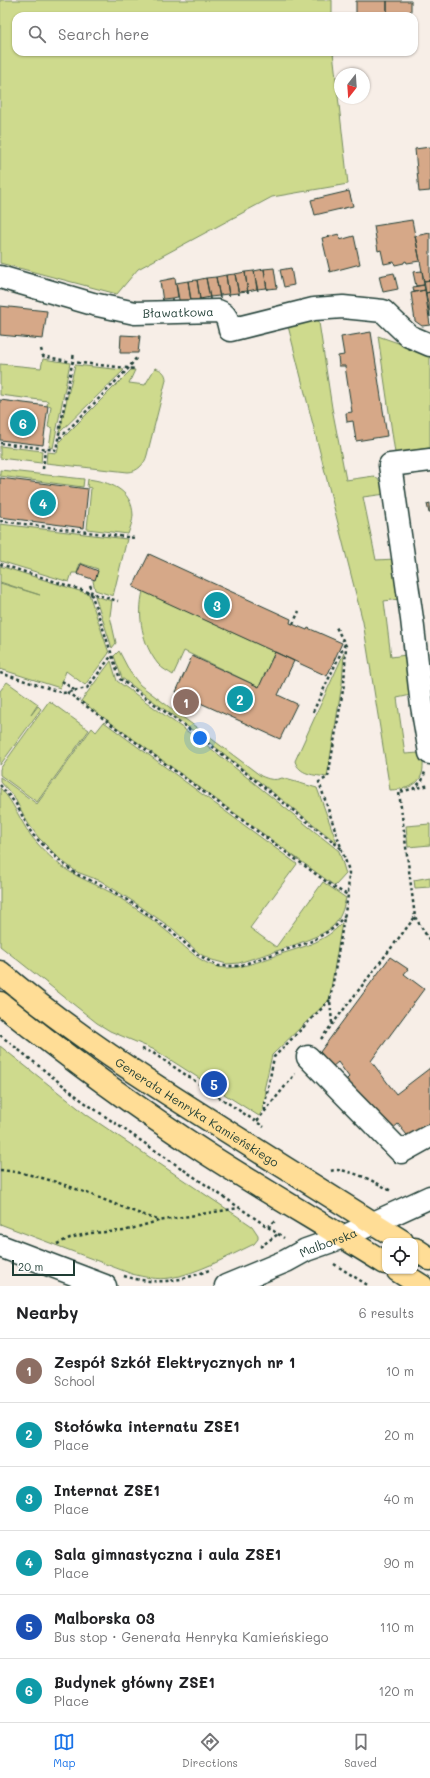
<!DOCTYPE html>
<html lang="en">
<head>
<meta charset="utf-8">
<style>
  :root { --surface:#fff; --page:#f2f2f2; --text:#202124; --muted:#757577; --line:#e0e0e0; --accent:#1a73e8 }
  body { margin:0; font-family:Mali,sans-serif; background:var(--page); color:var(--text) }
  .controls { position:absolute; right:12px; bottom:12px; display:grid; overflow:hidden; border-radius:8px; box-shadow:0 1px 3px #0004 }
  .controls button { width:36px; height:36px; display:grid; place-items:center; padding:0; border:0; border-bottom:1px solid var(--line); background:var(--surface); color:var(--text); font:20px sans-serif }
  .compass { position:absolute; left:334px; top:68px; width:36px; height:36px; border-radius:50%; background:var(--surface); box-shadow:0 1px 3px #0004; rotate:197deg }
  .scale { position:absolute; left:12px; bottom:10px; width:63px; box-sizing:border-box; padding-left:4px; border:2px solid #1f3d34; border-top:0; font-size:11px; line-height:14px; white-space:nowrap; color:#1f3d34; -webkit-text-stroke:3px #fff; paint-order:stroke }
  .you { position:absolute; left:200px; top:738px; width:14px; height:14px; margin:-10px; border:3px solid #fff; border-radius:50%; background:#1a73e8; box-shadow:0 0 0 6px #1a73e833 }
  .badge { display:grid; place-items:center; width:26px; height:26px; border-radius:50%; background:var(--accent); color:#fff; font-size:13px; font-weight:700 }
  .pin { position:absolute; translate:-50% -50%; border:2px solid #fff; box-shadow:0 1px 4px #0006 }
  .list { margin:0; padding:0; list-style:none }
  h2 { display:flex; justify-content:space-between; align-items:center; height:52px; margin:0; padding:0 16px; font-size:17px }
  h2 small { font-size:13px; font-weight:400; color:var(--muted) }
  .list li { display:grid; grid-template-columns:26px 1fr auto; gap:12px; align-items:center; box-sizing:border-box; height:64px; padding:0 16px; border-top:1px solid var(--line) }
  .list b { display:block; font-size:15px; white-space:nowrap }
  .list p { margin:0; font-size:13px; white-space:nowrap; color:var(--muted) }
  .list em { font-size:13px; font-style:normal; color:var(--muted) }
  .icon { flex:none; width:22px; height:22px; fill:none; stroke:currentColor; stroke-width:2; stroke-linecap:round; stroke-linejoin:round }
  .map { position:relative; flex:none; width:430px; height:1286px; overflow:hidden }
  .search { position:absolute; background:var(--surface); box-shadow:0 1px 3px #0004; left:12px; right:12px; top:12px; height:44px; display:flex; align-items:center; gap:10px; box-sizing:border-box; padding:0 14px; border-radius:12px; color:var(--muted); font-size:15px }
  .sheet { height:436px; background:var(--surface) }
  nav { display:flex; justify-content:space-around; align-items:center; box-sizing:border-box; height:56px; border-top:1px solid var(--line); background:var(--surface); font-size:11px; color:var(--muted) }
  nav a { display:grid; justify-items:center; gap:2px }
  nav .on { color:var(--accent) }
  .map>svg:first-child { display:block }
  .green { fill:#ceda8d; stroke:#768c60 }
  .building { fill:#d6a888; stroke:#1f3d34 }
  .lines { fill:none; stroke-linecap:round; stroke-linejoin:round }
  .minor-casing { stroke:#1f3d34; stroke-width:25 }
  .major-casing { stroke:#1f3d34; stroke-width:25 }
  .path { stroke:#1f3d34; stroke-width:2.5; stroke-dasharray:3 3; stroke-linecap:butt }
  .minor { stroke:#fff; stroke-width:22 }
  .major { stroke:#ffdd96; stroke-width:22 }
  .labels { text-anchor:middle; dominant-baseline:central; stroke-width:4; stroke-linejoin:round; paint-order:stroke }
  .street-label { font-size:12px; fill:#1f3d34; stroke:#fff }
</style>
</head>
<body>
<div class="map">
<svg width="430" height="1286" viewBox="0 0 430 1286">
  <rect width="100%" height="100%" fill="#f7eee7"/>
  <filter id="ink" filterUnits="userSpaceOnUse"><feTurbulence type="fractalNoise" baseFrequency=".025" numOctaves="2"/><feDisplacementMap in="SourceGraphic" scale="8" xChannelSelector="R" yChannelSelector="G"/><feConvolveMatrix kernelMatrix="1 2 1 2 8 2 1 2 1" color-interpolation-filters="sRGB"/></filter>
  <g filter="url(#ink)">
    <path class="green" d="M0,0h332v16h-316v36h317l15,132 -76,13 -134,72 -21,25 -117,-31z
      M318,316l14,92 14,72 28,-4 7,6 5,12 -23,3 13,63 19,-1 4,40 -15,2 7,56 15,-2 5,40 -14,3 8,56 14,-1 3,1c5,27 -7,35 -32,36l-27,-168 -76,-300z
      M378,336l52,18v94l-35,5z
      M43,359l27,4 -17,85 -4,-1 3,-19 -4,-1 3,-21 -4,-1 1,-4 -48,-6v-31l41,4z
      M75,365l49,5 -65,63z
      M155,368c7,2 11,5 11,12l-19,75c-2,9 -10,17 -19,17l-82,-9 1,-11 10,1 3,-12 71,-71h4l-6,13 16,2z
      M0,446l42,5 -1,12 -41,-5z
      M0,470l84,9 -1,8 -83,-11z
      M88,479c21,3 44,10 45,36 0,6 -3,13 -5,19l-41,-5 4,-41 -4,-1z
      M0,524l127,15 -14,57 -18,-6 -2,-9 5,-12 -18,-6 -3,10h-5l-3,9 -69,-21z
      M0,566l89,28 20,59 -24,32 -19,-14 -6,17 -60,-19v-86l40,12 -40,-13z
      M143,591l132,61 -16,35 -75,-36 -11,24c-4,-3 -11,-6 -15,-11 -16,-20 -21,-48 -15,-73z
      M95,596l17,5 -2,15 6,27 -4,5z
      M119,651l11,21 10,13 121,91c7,3 13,5 21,2l35,10 20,55 -119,-94 -96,-71 -8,-22z
      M344,653l-2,31 -15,93c-12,-2 -28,-2 -32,-16z
      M111,661l6,20 92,66 130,104 7,23 -11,12 -254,-185z
      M7,682l31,22 -7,11 7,-9 3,3 -41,56v-74z
      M49,701l40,29 -52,72 -37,-27v-6z
      M104,722l193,142 -47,64 26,19 47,-65 23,16c-3,11 -5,20 -13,28 -12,13 -74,30 -94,37l-12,1 -15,-4 -12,-6 -27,-25 -39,-27 -33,-21 -24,-9 -15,-11 -24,-24 -10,-14 -14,-26 -14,-16v-4l37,27 55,-76 4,4z
      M0,788c11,11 16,23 23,35 8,15 19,26 31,37 19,18 45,24 66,38 16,11 34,22 49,35 18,15 34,35 59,35 19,-1 38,-9 56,-15 22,-7 42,-12 58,-30l-13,77 -57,55 -8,35 2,1 -3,19 -4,6 -35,-22 4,-7 -18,-12 -5,7 -50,-32 -45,-19 -13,-8 -97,-77z
      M430,824v21l-22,2 -2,-21z
      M430,877v10l-15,1 -1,-8z
      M0,1046l87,69 165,111 6,9v4l-4,5c-27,13 -55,29 -84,34 -13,2 -26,-1 -38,-4l-132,-50z"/>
    <path class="building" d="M356,1h31v15h-31z
      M387,1h24v15h-24z
      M430,147v44l-11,1 -4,-43z
      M349,191l4,15 -38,9 -4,-15z
      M412,220l8,41 -13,2 -1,-2 -2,1v1l-9,2 -1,-3 -10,2 -3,-14 -3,1 -4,-25z
      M430,233v47l-6,1 -9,-45z
      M339,234l1,6 14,-4 6,28 -30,8 -8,-34z
      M274,268l3,20 -10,1 -3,-20z
      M291,268l3,17 -10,2 -4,-17z
      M264,269l3,21 -1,-2 -9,1 -3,-18z
      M254,271l4,20 -1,-2 -9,2v2l-3,-21z
      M422,271l2,14 -8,1 -3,-14z
      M245,272l3,21 -1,-2 -8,1v3l-4,-21z
      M394,273l4,16 -15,3 -4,-16z
      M235,274l4,21 -1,-2 -9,1v2l-3,-21z
      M226,275l3,21 -1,-2 -8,1v3l-4,-21z
      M216,277l4,21 -1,-2 -9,1v2l-4,-21z
      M175,278l3,19 -6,1v2v-2l-9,1v3l-3,-21z
      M206,278l4,19 -10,2 -3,-19z
      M197,280l3,19 -9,2 -3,-20z
      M430,280v12l-4,1 -2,-12z
      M188,281l3,20 -11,1v3l-4,-22z
      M424,285l1,5 -11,2 -1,-5z
      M425,290l5,35 -8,1 -7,-5 -4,-28z
      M430,292v25l-4,-24z
      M0,306l47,5 -4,28 -43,-4z
      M371,332l16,104 -31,5 -3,-20 -6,1 -1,-9 6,-1 -7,-46h-6l-1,-10 6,-1 -3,-18z
      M121,335l19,1 -2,17h-18z
      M0,400l48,6 -5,39 -43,-5z
      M0,478l88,11 -4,39 -84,-11z
      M430,503v10h-1l-2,-9z
      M149,554l142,65 -1,4 17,7 1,-2 34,15 -15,33 -194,-89z
      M81,564l17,7 -3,9 -18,-6z
      M275,652l19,9 -16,34 19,9 -17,35 -104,-47 16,-36 67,31z
      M390,957l18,12 -4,5 20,15 -53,72 25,33 34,-26v56l-19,16 -13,-16 -7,6 -47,-48 5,-5 -11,-15 -6,5 -12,-15z"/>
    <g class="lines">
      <defs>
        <g id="minor">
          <path id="s1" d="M0,277l93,27 42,9 83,-2c9,3 10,10 12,19l84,-21 29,-2 40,4 26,25 21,9"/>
          <path d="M430,460l-40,5 22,154 10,87 8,47"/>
          <path d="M308,1057l93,95 29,-16"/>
          <path d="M0,1246l105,40"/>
          <path id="s2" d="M226,1286l60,-25 20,-11 37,-13 87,-40"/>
        </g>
        <g id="major">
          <path id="s3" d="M0,972c70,60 147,109 225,158 59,37 117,74 177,111"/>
          <path d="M0,1003c66,53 135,104 206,150 59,38 120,73 179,110"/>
          <path d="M415,1249l15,10"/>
          <path d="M398,1271l24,15"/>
        </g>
      </defs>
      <use href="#minor" class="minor-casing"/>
      <use href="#major" class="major-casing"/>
      <path class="path" d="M41,349l2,7 29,6 64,7
        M59,437h2l66,-67 10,-13
        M0,443l56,7 18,-97
        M43,469l2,-20
        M0,521l135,17
        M0,564l91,29 29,86 88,64 134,106
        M90,585l2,5 -1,3 27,8
        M293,624l6,-13
        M0,673l63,20 24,-5 25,-33
        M62,681l12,9
        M67,692l268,196 13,7
        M313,712l32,-68
        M0,785l16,19 16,30 30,29 14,11 30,13 32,20 38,28 21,19 21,12h21l73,-25 22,-13 10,-12
        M413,789l9,-8 3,-9
        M415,917l15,24
        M332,1023l-2,-23 18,-105 1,-24 -30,-89 9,-5 16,-93 2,-38 -10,-19
        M0,1035l84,67 200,136
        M321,1039l94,-122 -16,-125 31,-7
        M142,1049l11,4 111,74
        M265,1111v-7l9,-47 56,-57
        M257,1121l38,-47
        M0,1170c55,5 106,33 158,50
        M331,1171c14,-5 47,12 60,20
        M268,1227l7,-6
        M57,1244l13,-6 20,-5 34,-2 34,-10 81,-13
        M260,1247l18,-13
        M334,1264l35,22
        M124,1276c33,10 57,5 88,-7"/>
      <use href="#minor" class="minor"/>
      <use href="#major" class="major"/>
    </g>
  </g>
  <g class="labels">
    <g class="street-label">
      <text stroke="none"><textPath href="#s1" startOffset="183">Bławatkowa</textPath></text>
      <text stroke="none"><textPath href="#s3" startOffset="242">Generała Henryka Kamieńskiego</textPath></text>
      <text stroke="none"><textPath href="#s2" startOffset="111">Malborska</textPath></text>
    </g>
  </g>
</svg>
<div class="controls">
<button><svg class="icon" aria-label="locate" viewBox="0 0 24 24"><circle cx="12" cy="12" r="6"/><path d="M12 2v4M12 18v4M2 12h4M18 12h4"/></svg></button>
</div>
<svg class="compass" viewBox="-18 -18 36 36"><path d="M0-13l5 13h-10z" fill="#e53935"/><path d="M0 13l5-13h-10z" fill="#757577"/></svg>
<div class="scale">20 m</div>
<div class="you"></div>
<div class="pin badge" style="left:186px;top:702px;background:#8d6e63">1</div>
<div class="pin badge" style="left:240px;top:699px;background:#0f9aa8">2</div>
<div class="pin badge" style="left:217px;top:605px;background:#0f9aa8">3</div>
<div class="pin badge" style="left:43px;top:503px;background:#0f9aa8">4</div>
<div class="pin badge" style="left:214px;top:1084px;background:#1a4fb4">5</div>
<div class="pin badge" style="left:23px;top:423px;background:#0f9aa8">6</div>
<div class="search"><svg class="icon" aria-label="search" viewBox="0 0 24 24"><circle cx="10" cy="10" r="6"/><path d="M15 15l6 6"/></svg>Search here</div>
</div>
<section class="sheet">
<h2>Nearby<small>6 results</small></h2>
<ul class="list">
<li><span class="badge" style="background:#8d6e63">1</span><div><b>Zespół Szkół Elektrycznych nr 1</b><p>School</p></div><em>10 m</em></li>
<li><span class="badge" style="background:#0f9aa8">2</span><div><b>Stołówka internatu ZSE1</b><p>Place</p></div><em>20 m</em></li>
<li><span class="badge" style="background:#0f9aa8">3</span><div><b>Internat ZSE1</b><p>Place</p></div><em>40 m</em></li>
<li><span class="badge" style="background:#0f9aa8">4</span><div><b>Sala gimnastyczna i aula ZSE1</b><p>Place</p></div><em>90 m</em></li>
<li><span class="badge" style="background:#1a4fb4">5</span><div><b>Malborska 03</b><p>Bus stop · Generała Henryka Kamieńskiego</p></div><em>110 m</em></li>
<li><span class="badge" style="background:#0f9aa8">6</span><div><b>Budynek główny ZSE1</b><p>Place</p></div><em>120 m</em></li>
</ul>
</section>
<nav>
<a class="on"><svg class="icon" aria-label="map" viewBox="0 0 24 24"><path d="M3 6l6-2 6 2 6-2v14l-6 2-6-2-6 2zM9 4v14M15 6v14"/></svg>Map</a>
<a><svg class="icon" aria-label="directions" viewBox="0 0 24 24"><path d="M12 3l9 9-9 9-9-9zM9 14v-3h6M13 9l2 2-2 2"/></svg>Directions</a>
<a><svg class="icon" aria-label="saved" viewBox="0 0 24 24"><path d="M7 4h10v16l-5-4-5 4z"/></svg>Saved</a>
</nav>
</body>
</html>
